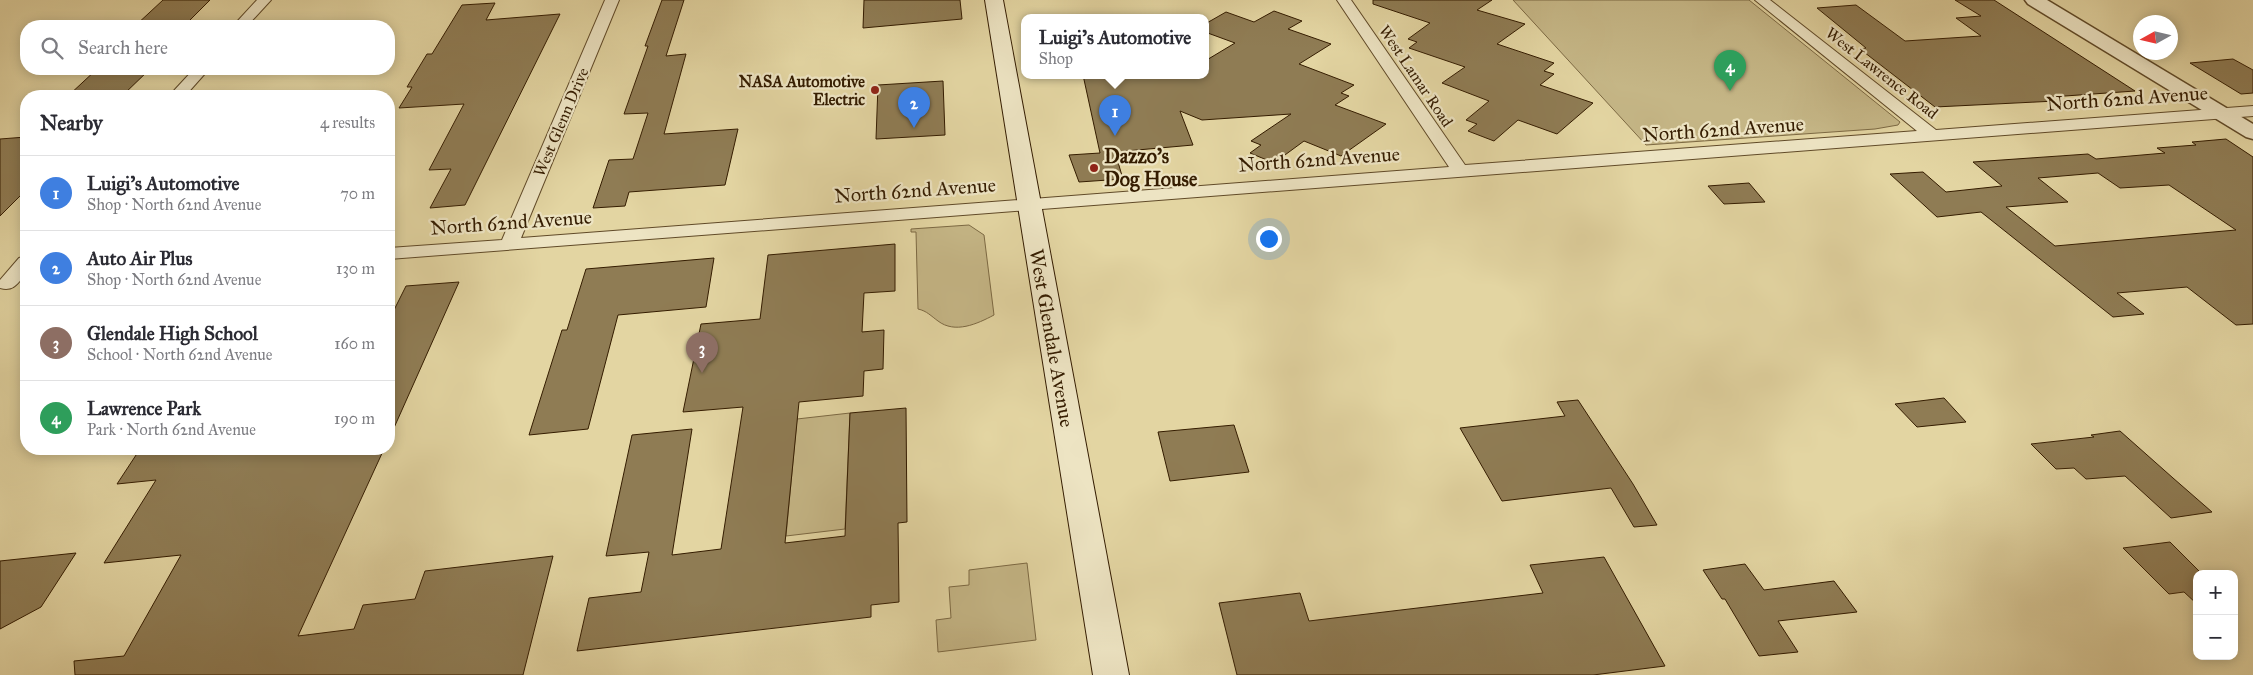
<!DOCTYPE html>
<html lang="en">
<head>
<meta charset="utf-8">
<style>
  :root { --surface:#fff; --page:#f7f7f7; --text:#2b2b33; --muted:#7c7c81; --line:#e1e1e2; --accent:#8f2418 }
  body { margin:0; font-family:"IM FELL Great Primer",serif; background:var(--page); color:var(--text) }
  .controls { position:absolute; right:15px; bottom:15px; display:grid; overflow:hidden; border-radius:10px; box-shadow:0 2px 12px #0003 }
  .controls button { width:45px; height:45px; display:grid; place-items:center; padding:0; border:0; border-bottom:1px solid var(--line); background:var(--surface); color:var(--text); font:25px sans-serif }
  .compass { position:absolute; left:2133px; top:15px; width:45px; height:45px; border-radius:50%; background:var(--surface); box-shadow:0 2px 12px #0003; rotate:262deg }
  .you { position:absolute; left:1268px; top:238px; width:18px; height:18px; margin:-12px; border:4px solid #fff; border-radius:50%; background:#1a73e8; box-shadow:0 0 0 8px #1a73e833 }
  .badge { display:grid; place-items:center; width:32px; height:32px; border-radius:50%; background:var(--accent); color:#fff; font-size:16px; font-weight:700 }
  .pin { position:absolute; translate:-50% -41px; filter:drop-shadow(0 1px 2px #0008) }
  .pin::after { content:''; position:absolute; top:26px; width:18px; height:15px; background:inherit; clip-path:polygon(0 0,100% 0,50% 100%) }
  .popup { position:absolute; left:1021px; top:14px; width:188px; height:65px; box-sizing:border-box; display:grid; place-content:center; border-radius:10px; background:var(--surface); filter:drop-shadow(0 1px 4px #0005); font-size:16px; white-space:nowrap; color:var(--muted) }
  .popup b { font-size:19px; color:var(--text) }
  .popup::after { content:''; position:absolute; left:50%; top:100%; margin-left:-10px; border:10px solid transparent; border-top-color:var(--surface) }
  .list { margin:0; padding:0; list-style:none }
  h2 { display:flex; justify-content:space-between; align-items:center; height:65px; margin:0; padding:0 20px; font-size:21px }
  h2 small { font-size:16px; font-weight:400; color:var(--muted) }
  .list li { display:grid; grid-template-columns:32px 1fr auto; gap:15px; align-items:center; box-sizing:border-box; height:75px; padding:0 20px; border-top:1px solid var(--line) }
  .list b { display:block; font-size:19px; white-space:nowrap }
  .list p { margin:0; font-size:16px; white-space:nowrap; color:var(--muted) }
  .list em { font-size:16px; font-style:normal; color:var(--muted) }
  .icon { flex:none; width:28px; height:28px; fill:none; stroke:currentColor; stroke-width:2; stroke-linecap:round; stroke-linejoin:round }
  .map { position:relative; flex:none; width:2253px; height:675px; overflow:hidden }
  .search { position:absolute; background:var(--surface); box-shadow:0 2px 12px #0003; left:20px; top:20px; width:375px; height:55px; display:flex; align-items:center; gap:12px; box-sizing:border-box; padding:0 18px; border-radius:20px; color:var(--muted); font-size:19px }
  .panel { position:absolute; background:var(--surface); box-shadow:0 2px 12px #0003; left:20px; top:90px; width:375px; height:365px; border-radius:20px }
  .map>svg:first-child { display:block }
  .green { fill:#c5b686; stroke:#7c6943 }
  .building { fill:#8f7c54; stroke:#341c00; fill-rule:evenodd }
  .lines { fill:none; stroke-linecap:round; stroke-linejoin:round }
  .minor-casing { stroke:#604a28; stroke-width:2 }
  .tertiary-casing { stroke:#604a28; stroke-width:3 }
  .secondary-casing { stroke:#341c00; stroke-width:2 }
  .minor { fill:#ede4c3; fill-rule:evenodd }
  .tertiary { fill:#ede4c3; fill-rule:evenodd }
  .secondary { fill:#ede4c3; fill-rule:evenodd }
  .poi-dot { fill:#8f2418; stroke:#ede4c3; stroke-width:2 }
  .labels { text-anchor:middle; dominant-baseline:central; stroke-width:4.5; stroke-linejoin:round; paint-order:stroke }
  .far-street-label { font-size:16px; fill:#341c00; stroke:#ede4c3 }
  .far-poi-label { font-size:16px; font-weight:bold; fill:#341c00; stroke:#ede4c3; text-anchor:end }
  .street-label { font-size:20px; fill:#341c00; stroke:#ede4c3 }
  .poi-label { font-size:20px; font-weight:bold; fill:#341c00; stroke:#ede4c3; text-anchor:start }
</style>
</head>
<body>
<div class="map">
<svg width="2253" height="675" viewBox="0 0 2253 675">
  <rect width="100%" height="100%" fill="#e3d5a2"/>
  <filter id="stains"><feTurbulence type="fractalNoise" baseFrequency=".004" numOctaves="4"/><feColorMatrix values="0 0 0 0 .2 0 0 0 0 .09 0 0 0 0 .02 0 0 0 .5 -.17"/></filter>
  <radialGradient id="worn" r=".72"><stop offset=".6" stop-color="#630" stop-opacity="0"/><stop offset="1" stop-color="#630" stop-opacity=".3"/></radialGradient>
  <path class="green" d="M1513,0h236l151,122 -2,3 -23,4 -229,16z
    M969,225l15,10 10,80c-17,9 -39,19 -56,6 -7,-5 -11,-10 -20,-12l-2,-77h-5v-3z
    M850,413l-5,116 -59,7 11,-117z
    M1027,563l9,77 -98,12 -2,-32 15,-2 -2,-31 20,-2v-15z"/>
  <path class="building" d="M163,0h47l-26,26h-49z
    M662,0h22l-18,56 20,-2 -22,80 74,-5 -13,56 -96,7 -4,14 -32,2 16,-48 24,-1 15,-46 -24,1 24,-68h-3z
    M864,0h96l2,19 -99,9z
    M1373,0h119l-15,10 48,14 -28,20 57,19 -10,8 10,3 -14,11 53,18 -36,31 -39,-14 -24,21 -26,-10 9,-7 -11,-4 23,-19 -47,-18 23,-16 -56,-19 8,-6 -9,-3 22,-16 -57,-19z
    M1955,0h39l141,91 -84,6 5,4 -121,6 -75,-58 6,-1 -49,-40 39,-3 49,36 76,-5 -25,-18 25,-2z
    M495,3l-9,17 74,-6 -95,191 -35,3 21,-39 -22,1 35,-66 -65,4 13,-21h-5l20,-33h5l30,-49z
    M1274,11l28,10 -14,8 43,15 -32,20 55,21 -13,8 8,3 -14,9 51,19 -45,32 -37,-15 -30,22 -24,-10 11,-8 -10,-4 40,-27 -89,6 -22,-9 13,34 -78,7 8,27 -44,3 -10,-27 31,-2 -17,-78h122v-14l30,-18 -30,-11v-8l21,-12 28,10z
    M2233,59l20,11v23l-12,1 -51,-31z
    M97,69h53l-28,27h-54z
    M943,81l2,54 -69,4 2,-54z
    M26,137v53l-26,26v-77z
    M2226,139l27,18v167l-17,1 -49,-38 -70,6 27,21 -31,3 -132,-105 -44,5 -47,-43 33,-2 23,20 56,-6 -29,-24 115,-8 8,5 69,-6 -8,-5 39,-3 -4,-3zM2098,173l22,15 49,-3 67,45 -181,16 -49,-39 62,-5 -30,-24z
    M1749,183l16,19 -41,2 -16,-18z
    M895,244v47l-31,2 -2,39 22,-2 -1,39 -19,2 -1,25 -64,6 -14,141 60,-7 5,-123 56,-5 1,114 -9,1 1,79 -28,3v12l-294,34 12,-53 52,-6 8,-40 -43,4 26,-121 60,-6 -20,126 49,-6 22,-142 -60,5 18,-88 59,-5 8,-64z
    M714,258l-8,49 -88,8 -30,114 -59,6 33,-105h5l19,-61z
    M459,282l-70,157v-119l17,-34z
    M1944,398l22,24 -49,5 -22,-23z
    M1578,400l55,84 24,41 -23,2 -23,-39 -109,13 -42,-73 105,-12 -8,-14z
    M1234,425l15,47 -79,9 -12,-49z
    M2120,431l53,47 39,34 -41,6 -46,-42 -39,3 -12,-11 -18,1 -25,-25 63,-7 -3,-2z
    M140,449h244l-86,187 56,-7 9,-24 52,-6 10,-28 128,-15 -30,119h-448l-1,-14 50,-5 57,-101 -77,8 52,-83 -39,4z
    M2170,542l32,32h-5v30l-13,-12 -15,2 -46,-46z
    M76,553l-35,54 -41,22v-68z
    M1604,557l61,109 -72,9h-356l-18,-72 81,-10 9,28 234,-28 -13,-28z
    M1745,564l19,26 70,-9 23,31 -79,9 20,31 -39,4 -34,-57h-3l-19,-29z"/>
  <g class="lines">
    <defs>
      <path id="minor" d="M257,0h14l-24,26h-14z
        M605,0h14l-98,238 928,-71 -112,-167h14l114,165 452,-34 -162,-131h15l166,130 317,-24v10l-1864,143v-11l113,-8z
        M194,69h15l-24,27h-16z
        M26,256v17c-8,10 -12,19 -26,15v-8l19,-22z"/>
      <path id="tertiary" d="M2025,0h22l206,124v15l-7,-2 -218,-133z"/>
      <path id="secondary" d="M985,0h18l126,675h-36z"/>
    </defs>
    <use href="#minor" class="minor-casing"/>
    <use href="#tertiary" class="tertiary-casing"/>
    <use href="#secondary" class="secondary-casing"/>
    <use href="#minor" class="minor"/>
    <use href="#tertiary" class="tertiary"/>
    <use href="#secondary" class="secondary"/>
  </g>
  <g class="poi-dot">
    <circle cx="875" cy="90" r="5"/>
    <circle cx="1094" cy="168" r="5"/>
  </g>
  <g class="labels">
    <g class="far-street-label">
      <text transform="translate(1882 73) rotate(38)">West Lawrence Road</text>
      <text transform="translate(1416 76) rotate(56)">West Lamar Road</text>
      <text transform="translate(561 122) rotate(-67)">West Glenn Drive</text>
    </g>
    <g class="far-poi-label">
      <text x="865" y="81">NASA Automotive<tspan x="865" dy="18">Electric</tspan></text>
    </g>
    <g class="street-label">
      <text transform="translate(2127 98) rotate(-4)">North 62nd Avenue</text>
      <text transform="translate(1723 129) rotate(-4)">North 62nd Avenue</text>
      <text transform="translate(1319 159) rotate(-4)">North 62nd Avenue</text>
      <text transform="translate(915 190) rotate(-4)">North 62nd Avenue</text>
      <text transform="translate(511 222) rotate(-4)">North 62nd Avenue</text>
      <text transform="translate(1052 338) rotate(80)">West Glendale Avenue</text>
    </g>
    <g class="poi-label">
      <text x="1104" y="156">Dazzo's<tspan x="1104" dy="23">Dog House</tspan></text>
    </g>
  </g>
  <rect width="100%" height="100%" filter="url(#stains)"/>
  <rect width="100%" height="100%" fill="url(#worn)"/>
</svg>
<div class="controls">
<button>+</button>
<button>−</button>
</div>
<svg class="compass" viewBox="-18 -18 36 36"><path d="M0-13l5 13h-10z" fill="#e53935"/><path d="M0 13l5-13h-10z" fill="#7c7c81"/></svg>
<div class="you"></div>
<div class="pin badge" style="left:1115px;top:136px;background:#3f7fe0">1</div>
<div class="popup"><b>Luigi's Automotive</b>Shop</div>
<div class="pin badge" style="left:914px;top:128px;background:#3f7fe0">2</div>
<div class="pin badge" style="left:702px;top:373px;background:#8d6e63">3</div>
<div class="pin badge" style="left:1730px;top:91px;background:#2e9e5b">4</div>
<div class="search"><svg class="icon" aria-label="search" viewBox="0 0 24 24"><circle cx="10" cy="10" r="6"/><path d="M15 15l6 6"/></svg>Search here</div>
<section class="panel">
<h2>Nearby<small>4 results</small></h2>
<ul class="list">
<li><span class="badge" style="background:#3f7fe0">1</span><div><b>Luigi's Automotive</b><p>Shop · North 62nd Avenue</p></div><em>70 m</em></li>
<li><span class="badge" style="background:#3f7fe0">2</span><div><b>Auto Air Plus</b><p>Shop · North 62nd Avenue</p></div><em>130 m</em></li>
<li><span class="badge" style="background:#8d6e63">3</span><div><b>Glendale High School</b><p>School · North 62nd Avenue</p></div><em>160 m</em></li>
<li><span class="badge" style="background:#2e9e5b">4</span><div><b>Lawrence Park</b><p>Park · North 62nd Avenue</p></div><em>190 m</em></li>
</ul>
</section>
</div>
</body>
</html>
